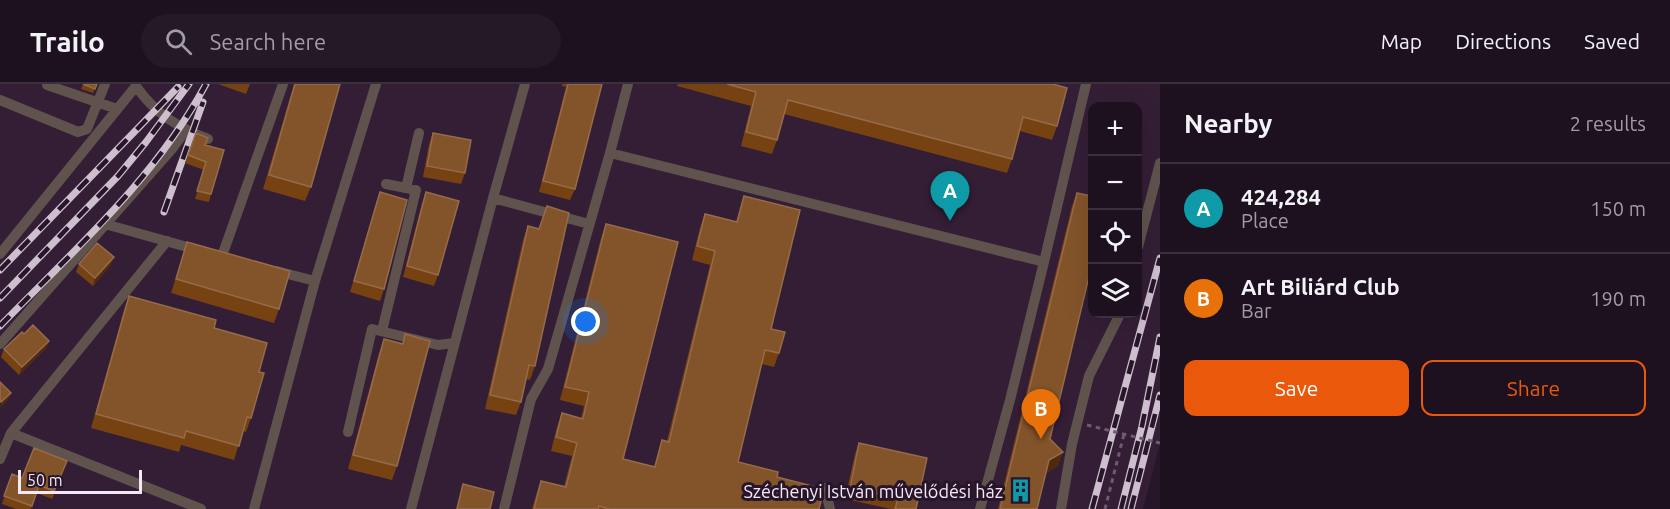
<!DOCTYPE html>
<html lang="en">
<head>
<meta charset="utf-8">
<style>
  :root { --surface:#1d101f; --page:#251928; --text:#f1f3f6; --muted:#a09da4; --line:#3b303d; --accent:#ea580c }
  body { margin:0; font-family:Ubuntu,sans-serif; background:var(--page); color:var(--text) }
  .controls { position:absolute; right:18px; top:18px; display:grid; overflow:hidden; border-radius:12px; box-shadow:0 6px 24px #0002 }
  .controls button { width:54px; height:54px; display:grid; place-items:center; padding:0; border:0; border-bottom:2px solid var(--line); background:var(--surface); color:var(--text); font:30px sans-serif }
  .scale { position:absolute; left:18px; bottom:15px; width:124px; box-sizing:border-box; padding-left:6px; border:3px solid #f5e8f6; border-top:0; font-size:16px; line-height:21px; white-space:nowrap; color:#f5e8f6; -webkit-text-stroke:4px #271529; paint-order:stroke }
  .you { position:absolute; left:586px; top:238px; width:21px; height:21px; margin:-15px; border:4px solid #fff; border-radius:50%; background:#1a73e8; box-shadow:0 0 0 9px #1a73e833 }
  .badge { display:grid; place-items:center; width:39px; height:39px; border-radius:50%; background:var(--accent); color:#fff; font-size:20px; font-weight:700 }
  .pin { position:absolute; translate:-50% -50px; filter:drop-shadow(0 2px 3px #0008) }
  .pin::after { content:''; position:absolute; top:32px; width:21px; height:18px; background:inherit; clip-path:polygon(0 0,100% 0,50% 100%) }
  .list { margin:0; padding:0; list-style:none }
  h2 { display:flex; justify-content:space-between; align-items:center; height:78px; margin:0; padding:0 24px; font-size:26px }
  h2 small { font-size:20px; font-weight:400; color:var(--muted) }
  .list li { display:grid; grid-template-columns:39px 1fr auto; gap:18px; align-items:center; box-sizing:border-box; height:90px; padding:0 24px; border-top:2px solid var(--line) }
  .list b { display:block; font-size:22px; white-space:nowrap }
  .list p { margin:0; font-size:20px; white-space:nowrap; color:var(--muted) }
  .list em { font-size:20px; font-style:normal; color:var(--muted) }
  .actions { display:flex; gap:12px; padding:18px 24px }
  .actions a { flex:1; padding:14px 0; border:2px solid var(--accent); border-radius:12px; text-align:center; font-size:21px; color:var(--accent) }
  .actions .main { background:var(--accent); color:#fff }
  .icon { flex:none; width:33px; height:33px; fill:none; stroke:currentColor; stroke-width:2; stroke-linecap:round; stroke-linejoin:round }
  .map { position:relative; flex:none; width:1160px; height:425px; overflow:hidden }
  header { display:flex; align-items:center; gap:36px; box-sizing:border-box; height:84px; padding:0 30px; background:var(--surface); border-bottom:2px solid var(--line) }
  header strong { font-size:28px }
  nav { display:flex; gap:33px; margin-inline-start:auto; font-size:21px }
  .search { width:420px; height:54px; background:var(--page); display:flex; align-items:center; gap:15px; box-sizing:border-box; padding:0 21px; border-radius:33px; color:var(--muted); font-size:22px }
  main { display:flex }
  aside { flex:1; background:var(--surface) }
  .map>svg:first-child { display:block }
  .built { fill:#341e36; fill-rule:evenodd }
  .lines { fill:none; stroke-linecap:round; stroke-linejoin:round }
  .path { stroke:#6d5c6e; stroke-width:3; stroke-dasharray:4.5 4.5; stroke-linecap:butt }
  .service { stroke:#60534d; stroke-width:10 }
  .rail-casing { stroke:#cdbfce; stroke-width:7 }
  .rail { stroke:#271529; stroke-width:4.5; stroke-dasharray:14; stroke-linecap:butt }
  .path-bridge { stroke:#6d5c6e; stroke-width:3; stroke-dasharray:4.5 4.5; stroke-linecap:butt }
  .wall { fill:#764211 }
  .shaded-wall { fill:#502910 }
  .building { fill:#83542a; stroke:#956b4a; stroke-width:1.5 }
  .labels { text-anchor:middle; dominant-baseline:central; stroke-width:6; stroke-linejoin:round; paint-order:stroke }
  .poi-label { font-size:18px; fill:#f5e8f6; stroke:#271529; text-anchor:end }
</style>
</head>
<body>
<header>
<strong>Trailo</strong>
<div class="search"><svg class="icon" aria-label="search" viewBox="0 0 24 24"><circle cx="10" cy="10" r="6"/><path d="M15 15l6 6"/></svg>Search here</div>
<nav><a>Map</a><a>Directions</a><a>Saved</a></nav>
</header>
<main>
<div class="map">
<svg width="1160" height="425" viewBox="0 0 1160 425">
  <rect width="100%" height="100%" fill="#271529"/>
  <path class="built" d="M0,0h1160v359l-17,66h-1143zM1092,22h46v208h-46z"/>
  <g class="lines">
    <path class="path" d="M1156,358l4,1
      M1105,425l19,-75"/>
    <path class="service" d="M525,0l-32,114 96,26
      M47,1l70,24
      M0,16l78,32 9,-3 18,-45
      M610,69l18,-69
      M406,104l13,-55
      M105,140l93,26
      M1138,163l22,-84
      M0,170l136,-168c19,28 42,41 72,53
      M222,172l61,-172
      M315,197l61,-197
      M382,247l34,-141 -30,-6
      M0,260l172,-195 14,-19
      M348,348l24,-103 66,16 16,-2
      M11,349l156,-192
      M0,375l11,-26 190,76
      M825,404l5,21
      M254,425l61,-228 -39,-10
      M411,425l82,-311
      M504,425l27,-110 17,-30 62,-216 434,109 42,-178
      M980,425l30,-109 34,-138
      M1061,425l11,-65 17,-68 31,-62"/>
    <defs>
      <path id="rail" d="M164,128l39,-110
        M0,186l178,-183
        M0,214l118,-122 28,-34 43,-58
        M0,242c74,-76 155,-147 206,-242
        M1092,425l68,-251
        M1121,425l21,-83 18,-89
        M1131,425l29,-114"/>
    </defs>
    <use href="#rail" class="rail-casing"/>
    <use href="#rail" class="rail"/>
    <path class="path-bridge" d="M1087,341l69,17"/>
  </g>
  <path class="wall" d="M83,0h14l-4,9 -12,-4z
    M218,0h32l-4,10z
    M294,0h46l-29,103 -6,14 -42,-12z
    M562,0h40l-27,105 -5,11 -31,-8 27,-105 -4,-1z
    M678,0h375l4,42 -5,14 -32,-9 -8,28 -5,14 -223,-59 -7,26 -5,14 -31,-8 10,-40 -74,-20z
    M196,49l9,12 6,49 -2,8 -14,-3 9,-29 -19,-7z
    M433,49l32,40 -4,11 -38,-7 6,-33z
    M380,108l4,97 -4,12 -30,-9 26,-89z
    M426,108l12,83 -4,11 -31,-9 19,-74z
    M1077,109l-27,246 8,27 -12,7 -9,36h-39l74,-303z
    M744,112l27,133 8,24 -5,14 -12,-3 -24,98 39,15 42,32h-287l4,-14 5,-14 23,5 8,-30 -21,-5 6,-24 5,-14 19,5 3,-12 -24,-6 41,-162 5,-14 17,235 31,7 8,-26 5,1 43,-176 -18,-5 8,-32 5,-14 31,8z
    M547,122l-12,160 -5,14 -4,-1 -5,23 -5,13 -31,-6 38,-169 5,-14 11,3z
    M187,158l92,67 -5,14 -103,-30z
    M79,180l32,1 -18,21 -17,-14z
    M129,212l85,32 45,44 -8,46 -5,14 -3,-1 -9,29 -53,-15 -2,7 -88,-24 33,-118z
    M24,250l25,7 -3,7 -27,27 -18,-18 3,-8z
    M405,250l-8,132 -5,14 -44,-11 31,-116 5,-14 18,5z
    M859,359l57,66h-25l-46,-10 10,-45z
    M67,377l-15,38 -15,-6 -6,16h-15l-14,-5 10,-30 10,4z
    M463,400l27,25h-34z"/>
  <path class="shaded-wall" d="M114,173l-3,8 -18,21 2,-8z
    M49,257l-3,7 -27,27 3,-8z
    M11,309l-3,7 -8,8 1,-6z
    M1063,368l-5,14 -13,8 4,-14z"/>
  <path class="building" d="M83,0h14l-2,5z
    M295,0h45l-29,103 -42,-12z
    M568,0h34l-27,105 -32,-8z
    M727,0h326l14,4 -10,38 -34,-9 -11,42 -224,-59 -11,40 -31,-8 10,-40z
    M196,49l12,5 -3,7 19,5 -13,44 -14,-3 9,-29 -18,-7z
    M433,49l38,7 -6,33 -38,-7z
    M380,108l27,8 -23,89 -30,-8z
    M426,108l33,9 -21,74 -31,-9z
    M1077,109l15,3v68l-42,175 13,13 -14,8 -12,49h-37z
    M744,112l56,14 -29,119 14,3 -6,21 -14,-3 -27,112 40,10 -1,5 47,12 -5,20h-210l-10,-3 -1,3h-64l7,-28 25,6 11,-44 -21,-6 6,-24 21,6 6,-27 -24,-5 41,-163 72,18 -55,217 32,8 7,-27 7,2 46,-191 -18,-5 8,-32 32,8z
    M547,122l22,7 -34,153 -6,-1 -8,37 -31,-7 38,-169 11,3z
    M187,158l103,29 -11,38 -103,-30z
    M97,159l17,14 -19,21 -16,-14z
    M129,212l87,24 -2,8 53,15 -8,29 5,1 -13,45 -4,-1 -8,29 -53,-15 -2,7 -88,-24z
    M33,241l16,16 -27,26 -18,-18 18,-17 2,2z
    M405,250l25,7 -33,125 -44,-11 31,-116 19,5z
    M0,298l11,11 -10,9 -1,-1z
    M859,359l68,15 -11,51h-21l3,-11 -48,-10z
    M34,364l33,13 -13,30 -15,-6 -7,21 -28,-10 8,-22 10,4z
    M463,400l31,8 -4,17h-33z"/>
  <defs>
    <symbol id="building-bare" viewBox="-9 -9 18 18"><path d="M-4-6H4V6H1V3H-1V6H-4ZM-2.5-4.3h1.7v1.8h-1.7ZM.8-4.3h1.7v1.8H.8ZM-2.5-1h1.7V.8h-1.7ZM.8-1h1.7V.8H.8Z" fill="#0f9aa8" stroke="#271529" stroke-width="2.5" paint-order="stroke"/></symbol>
  </defs>
  <g fill-rule="evenodd">
    <use href="#building-bare" x="1004" y="390" width="33" height="33"/>
  </g>
  <g class="labels">
    <g class="poi-label">
      <text x="1003" y="407">Széchenyi István művelődési ház</text>
    </g>
  </g>
</svg>
<div class="controls">
<button>+</button>
<button>−</button>
<button><svg class="icon" aria-label="locate" viewBox="0 0 24 24"><circle cx="12" cy="12" r="6"/><path d="M12 2v4M12 18v4M2 12h4M18 12h4"/></svg></button>
<button><svg class="icon" aria-label="layers" viewBox="0 0 24 24"><path d="M12 4l9 5-9 5-9-5zM3 14l9 5 9-5"/></svg></button>
</div>
<div class="scale">50 m</div>
<div class="you"></div>
<div class="pin badge" style="left:950px;top:137px;background:#0f9aa8">A</div>
<div class="pin badge" style="left:1041px;top:355px;background:#e8710a">B</div>
</div>
<aside>
<h2>Nearby<small>2 results</small></h2>
<ul class="list">
<li><span class="badge" style="background:#0f9aa8">A</span><div><b>424,284</b><p>Place</p></div><em>150 m</em></li>
<li><span class="badge" style="background:#e8710a">B</span><div><b>Art Biliárd Club</b><p>Bar</p></div><em>190 m</em></li>
</ul>
<div class="actions"><a class="main">Save</a><a>Share</a></div>
</aside>
</main>
</body>
</html>
